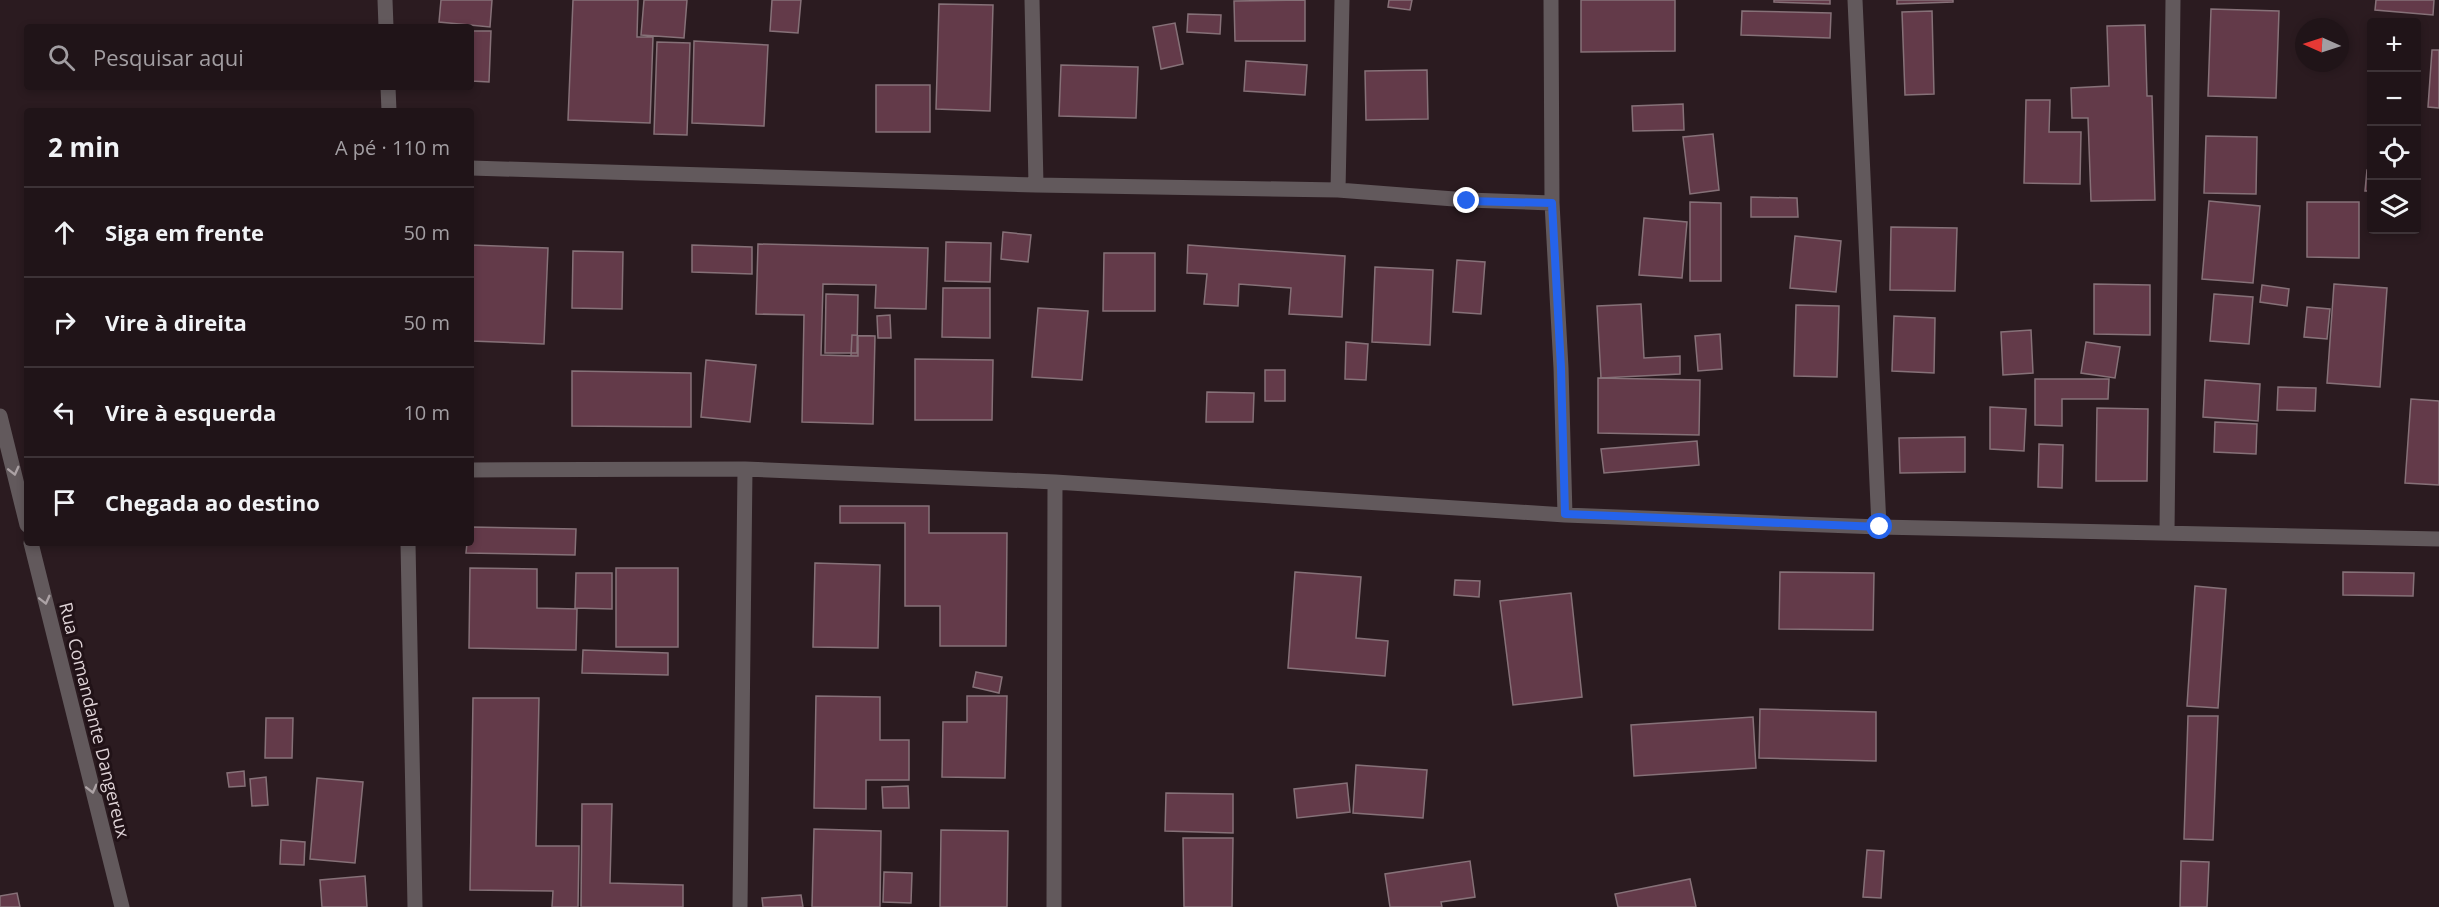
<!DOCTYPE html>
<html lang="pt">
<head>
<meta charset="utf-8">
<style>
  :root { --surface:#201418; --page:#281d21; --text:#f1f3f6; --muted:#a29ea2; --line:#3d3337 }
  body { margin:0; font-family:"Open Sans",sans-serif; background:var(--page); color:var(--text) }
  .controls { position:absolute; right:18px; top:18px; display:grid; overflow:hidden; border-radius:6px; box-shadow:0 3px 9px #0003 }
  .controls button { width:54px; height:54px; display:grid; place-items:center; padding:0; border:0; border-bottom:2px solid var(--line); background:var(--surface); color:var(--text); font:30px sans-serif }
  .compass { position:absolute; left:2295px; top:18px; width:54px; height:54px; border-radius:50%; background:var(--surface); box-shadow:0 3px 9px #0003; rotate:273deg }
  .stop { position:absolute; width:18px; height:18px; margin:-14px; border:4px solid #2563eb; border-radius:50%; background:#fff }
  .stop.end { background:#2563eb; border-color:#fff; box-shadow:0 2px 6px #0008 }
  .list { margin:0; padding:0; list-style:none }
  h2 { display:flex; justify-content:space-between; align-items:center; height:78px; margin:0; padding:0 24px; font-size:26px }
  h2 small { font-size:20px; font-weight:400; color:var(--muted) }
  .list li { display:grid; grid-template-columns:39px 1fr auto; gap:18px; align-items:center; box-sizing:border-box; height:90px; padding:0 24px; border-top:2px solid var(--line) }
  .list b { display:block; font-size:22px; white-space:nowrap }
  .list em { font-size:20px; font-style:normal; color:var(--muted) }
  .icon { flex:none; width:33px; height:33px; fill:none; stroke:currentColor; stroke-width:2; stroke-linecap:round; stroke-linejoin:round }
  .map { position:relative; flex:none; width:2439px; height:907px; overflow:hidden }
  .search { position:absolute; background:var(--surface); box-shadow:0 3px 9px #0003; left:24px; top:24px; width:450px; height:66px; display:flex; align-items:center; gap:15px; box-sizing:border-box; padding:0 21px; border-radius:6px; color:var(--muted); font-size:22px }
  .panel { position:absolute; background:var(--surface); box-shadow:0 3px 9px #0003; left:24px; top:108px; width:450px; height:438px; border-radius:6px }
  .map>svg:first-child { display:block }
  .building { fill:#633a49; stroke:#867178; stroke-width:1.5 }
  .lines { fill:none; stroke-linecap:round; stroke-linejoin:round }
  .minor { stroke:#62595c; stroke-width:15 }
  .oneway { stroke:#aca2a5 }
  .route { stroke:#2563eb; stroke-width:8 }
  .labels { text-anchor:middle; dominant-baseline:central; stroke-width:6; stroke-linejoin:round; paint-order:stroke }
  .street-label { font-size:18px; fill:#ded2d6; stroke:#211217 }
</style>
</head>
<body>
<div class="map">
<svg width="2439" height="907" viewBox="0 0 2439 907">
  <rect width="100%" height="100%" fill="#2b1b20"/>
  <path class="building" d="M441,0h51l-2,27 -51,-5z
    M441,0h51l-2,27 -51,-5z
    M573,0h65l-1,37h16l-3,86 -82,-3z
    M573,0h65l-1,37h16l-3,86 -82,-3z
    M644,0h43l-3,38 -43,-3z
    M644,0h43l-3,38 -43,-3z
    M772,0h29l-3,33 -28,-2z
    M772,0h29l-3,33 -28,-2z
    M1305,0v41h-70l-1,-40z
    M1305,0v41h-70l-1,-40z
    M1389,0h23l-2,10 -22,-3z
    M1389,0h23l-2,10 -22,-3z
    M1581,0h94v51l-94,1z
    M1774,0h56v4l-56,-2z
    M1774,0h56v4l-56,-2z
    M1897,0h56v2l-56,2z
    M1897,0h56v2l-56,2z
    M2376,0h58l-1,15 -58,-5z
    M2376,0h58l-1,15 -58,-5z
    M939,4l54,1 -3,106 -54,-2z
    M939,4l54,1 -3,106 -54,-2z
    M2211,9l68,2 -3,87 -68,-2z
    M2211,9l68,2 -3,87 -68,-2z
    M1742,11l89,2 -1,25 -89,-3z
    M1742,11l89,2 -1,25 -89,-3z
    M1932,11l2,83 -29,1 -3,-83z
    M1932,11l2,83 -29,1 -3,-83z
    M1188,14l33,1 -1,19 -33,-2z
    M1188,14l33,1 -1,19 -33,-2z
    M1175,23l8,41 -22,5 -8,-42z
    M1175,23l8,41 -22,5 -8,-42z
    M2145,25l2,71h5l3,104 -64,1 -3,-83h-16l-1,-30 38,-2 -2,-60z
    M2145,25l2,71h5l3,104 -64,1 -3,-83h-16l-1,-30 38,-2 -2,-60z
    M471,31h20l-2,51 -18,-1z
    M471,31h20l-2,51 -18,-1z
    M694,41l74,4 -4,81 -72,-3z
    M694,41l74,4 -4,81 -72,-3z
    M657,42l33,1 -3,92 -33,-1z
    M657,42l33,1 -3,92 -33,-1z
    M2432,50h7v58l-11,-1z
    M2432,50h7v58l-11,-1z
    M1246,61l61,4 -2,30 -61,-4z
    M1246,61l61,4 -2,30 -61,-4z
    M1061,65l77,2 -2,51 -77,-2z
    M1061,65l77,2 -2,51 -77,-2z
    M1427,70l1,49 -62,1 -1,-49z
    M1427,70l1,49 -62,1 -1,-49z
    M876,85h54v47h-54z
    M876,85h54v47h-54z
    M2026,100h24l-1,32h32l-1,52 -56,-1z
    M2026,100h24l-1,32h32l-1,52 -56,-1z
    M1683,104l1,26 -51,1 -1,-25z
    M1683,104l1,26 -51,1 -1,-25z
    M1713,134l6,56 -29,4 -7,-57z
    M1713,134l6,56 -29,4 -7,-57z
    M2206,136l51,1 -1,57 -52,-1z
    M2206,136l51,1 -1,57 -52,-1z
    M2367,170h5v21h-7z
    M2367,170h5v21h-7z
    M1751,197l46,1 1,19h-47z
    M1751,197l46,1 1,19h-47z
    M2209,201l51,5 -7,77 -51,-4z
    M2209,201l51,5 -7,77 -51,-4z
    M1690,202l31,1v78h-31z
    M1690,202l31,1v78h-31z
    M2307,202h52v56l-52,-1z
    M2307,202h52v56l-52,-1z
    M1644,218l43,4 -5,56 -43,-3z
    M1644,218l43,4 -5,56 -43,-3z
    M1891,227l66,1 -2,63 -65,-1z
    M1891,227l66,1 -2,63 -65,-1z
    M1003,232l28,3 -3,27 -27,-3z
    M1003,232l28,3 -3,27 -27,-3z
    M1795,236l46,5 -5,51 -46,-4z
    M1795,236l46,5 -5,51 -46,-4z
    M946,242l45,1 -1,39 -45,-1z
    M946,242l45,1 -1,39 -45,-1z
    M758,244l170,4 -2,61 -51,-1 1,-23 -53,-1 -2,71 37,1v-20h17l-2,88 -71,-2 2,-107 -48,-1z
    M758,244l170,4 -2,61 -51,-1 1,-23 -53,-1 -2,71 30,1 1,-21 23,1 -2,88 -71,-2 2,-107 -48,-1z
    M471,245l77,3 -4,96 -73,-3z
    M471,245l77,3 -4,96 -73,-3z
    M692,245l60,2v27l-60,-2z
    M692,245l60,2v27l-60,-2z
    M1188,245l157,11 -3,61 -53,-3 2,-26 -52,-4 -1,22 -34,-2 3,-30 -20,-1z
    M1188,245l157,11 -3,61 -53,-3 2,-26 -52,-4 -1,22 -34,-2 3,-30 -20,-1z
    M573,251l50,1 -1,57 -50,-1z
    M573,251l50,1 -1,57 -50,-1z
    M1104,253h51v58h-52z
    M1104,253h51v58h-52z
    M1457,260l28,2 -4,52 -28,-2z
    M1457,260l28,2 -4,52 -28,-2z
    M1375,267l58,3 -3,75 -58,-3z
    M1375,267l58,3 -3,75 -58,-3z
    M2094,284l56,1v50l-56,-1z
    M2094,284l56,1v50l-56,-1z
    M2334,284l53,4 -7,99 -53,-4z
    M2334,284l53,4 -7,99 -53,-4z
    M2262,285l27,4 -2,17 -27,-4z
    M2262,285l27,4 -2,17 -27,-4z
    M943,288h47v50l-48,-1z
    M943,288h47v50l-48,-1z
    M826,294l32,1 -1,58h-32z
    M826,294l32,1 -1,58h-32z
    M2214,294l39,3 -4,47 -39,-3z
    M2214,294l39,3 -4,47 -39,-3z
    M1641,304l3,54 36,-2v18l-79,4 -4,-72z
    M1641,304l3,54 36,-2v18l-79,4 -4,-72z
    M1796,305l43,1 -2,71 -43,-1z
    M1796,305l43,1 -2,71 -43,-1z
    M2307,307l23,2 -3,30 -23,-2z
    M2307,307l23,2 -3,30 -23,-2z
    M1038,308l50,3 -6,69 -50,-3z
    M1038,308l50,3 -6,69 -50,-3z
    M890,315l1,23h-13l-1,-22z
    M1894,316l41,2 -1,55 -42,-2z
    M1894,316l41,2 -1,55 -42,-2z
    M2031,330l2,43 -30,2 -2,-43z
    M2031,330l2,43 -30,2 -2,-43z
    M1720,334l2,35 -24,2 -3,-35z
    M1720,334l2,35 -24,2 -3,-35z
    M1346,342l22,2 -2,36 -21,-1z
    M1346,342l22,2 -2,36 -21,-1z
    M2086,342l34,5 -5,31 -34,-5z
    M2086,342l34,5 -5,31 -34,-5z
    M915,359l78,1 -1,60h-77z
    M915,359l78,1 -1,60h-77z
    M706,360l50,5 -6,57 -49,-5z
    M706,360l50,5 -6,57 -49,-5z
    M1265,370h20v31h-20z
    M1265,370h20v31h-20z
    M572,371l119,2v54l-119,-1z
    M572,371l119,2v54l-119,-1z
    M1598,378l102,2 -1,55 -101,-2z
    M1598,378l102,2 -1,55 -101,-2z
    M2035,379h74l-1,20h-46v27l-27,-1z
    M2035,379h74l-1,20h-46v27l-27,-1z
    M2205,380l55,4 -2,37 -55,-4z
    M2205,380l55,4 -2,37 -55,-4z
    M2278,387l38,1 -1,23 -38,-1z
    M2278,387l38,1 -1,23 -38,-1z
    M1207,392l47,1 -1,29h-47z
    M1207,392l47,1 -1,29h-47z
    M2411,399l28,2v84l-34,-2z
    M2411,399l28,2v84l-34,-2z
    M1990,407l36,2 -2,42 -34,-2z
    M1990,407l36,2 -2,42 -34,-2z
    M2097,408l51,1 -1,72h-51z
    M2097,408l51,1 -1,72h-51z
    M2215,422l42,2 -1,30 -42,-2z
    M2215,422l42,2 -1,30 -42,-2z
    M1965,437v35l-65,1 -1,-35z
    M1965,437v35l-65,1 -1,-35z
    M1697,441l2,24 -95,8 -3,-24z
    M1697,441l2,24 -95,8 -3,-24z
    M2039,444l24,1 -1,43 -24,-1z
    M2039,444l24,1 -1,43 -24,-1z
    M840,506h89v27h78l-1,113h-66v-40h-35v-83h-65z
    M840,506h89v27h78l-1,113h-66v-40h-35v-83h-65z
    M471,527l105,2 -1,26 -109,-2 1,-10h4z
    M471,527l105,2 -1,26 -109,-2 1,-10h4z
    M815,563l65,2 -2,83 -65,-1z
    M815,563l65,2 -2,83 -65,-1z
    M470,568l67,1v39l40,1 -1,41 -107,-2z
    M470,568l67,1v39l40,1 -1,41 -107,-2z
    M616,568h62v79h-62z
    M616,568h62v79h-62z
    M1295,572l66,5 -5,61 32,3 -3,35 -97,-8z
    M1295,572l66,5 -5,61 32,3 -3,35 -97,-8z
    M1780,572l94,1 -1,57 -94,-1z
    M1780,572l94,1 -1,57 -94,-1z
    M2343,572l71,1 -1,23 -70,-1z
    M2343,572l71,1 -1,23 -70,-1z
    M576,573h36v36l-37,-1z
    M576,573h36v36l-37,-1z
    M1455,580l25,1 -1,16 -25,-2z
    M1455,580l25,1 -1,16 -25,-2z
    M2195,586l31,3 -8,119 -31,-2z
    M2195,586l31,3 -8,119 -31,-2z
    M1571,593l11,104 -69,8 -13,-104z
    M1571,593l11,104 -69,8 -13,-104z
    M583,650l85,3v22l-86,-2z
    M583,650l85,3v22l-86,-2z
    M976,672l26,5 -3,16 -26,-6z
    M976,672l26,5 -3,16 -26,-6z
    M816,696l64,1v43h29v40h-43v29l-52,-1z
    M816,696l64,1v43h29v40h-43v29l-52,-1z
    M967,696h40l-2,82 -63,-1 1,-55h24z
    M967,696h40l-2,82 -63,-1 1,-55h24z
    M473,698h66l-3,148h43l-1,61h-26l1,-16 -83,-1z
    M473,698h66l-3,148h43l-1,61h-26l1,-16 -83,-1z
    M1760,709l116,3v49l-117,-3z
    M1760,709l116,3v49l-117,-3z
    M2188,716h30l-5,124 -29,-1z
    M2188,716h30l-5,124 -29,-1z
    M1753,717l3,51 -122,8 -3,-51z
    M1753,717l3,51 -122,8 -3,-51z
    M266,718h27l-1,40h-27z
    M1356,765l71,5 -4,48 -70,-5z
    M1356,765l71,5 -4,48 -70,-5z
    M244,771l1,15 -16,1 -2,-14z
    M266,777l2,28 -16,1 -2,-27z
    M317,778l46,4 -8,81 -45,-4z
    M317,778l46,4 -8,81 -45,-4z
    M1347,783l3,29 -53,6 -3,-29z
    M1347,783l3,29 -53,6 -3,-29z
    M908,786l1,22h-26l-1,-21z
    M908,786l1,22h-26l-1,-21z
    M1166,793l67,1v39l-68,-2z
    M1166,793l67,1v39l-68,-2z
    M582,804h30l-2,79 73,2v22h-102z
    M582,804h30l-2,79 73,2v22h-102z
    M814,829l67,2 -1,76h-68z
    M814,829l67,2 -1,76h-68z
    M941,830l67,1 -1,76h-67z
    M941,830l67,1 -1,76h-67z
    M1183,838h50l-1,69h-48z
    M1183,838h50l-1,69h-48z
    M281,840l24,2 -1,23 -24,-1z
    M1867,850l17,1 -3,47 -18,-1z
    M1867,850l17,1 -3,47 -18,-1z
    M1470,861l5,36 -34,5 1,5h-52l-5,-33z
    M1470,861l5,36 -34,5 1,5h-52l-5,-33z
    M2181,861l28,1 -2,45h-27z
    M2181,861l28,1 -2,45h-27z
    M884,872l28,1 -1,30 -28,-1z
    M884,872l28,1 -1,30 -28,-1z
    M365,876l2,31h-45l-2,-27z
    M365,876l2,31h-45l-2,-27z
    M1690,879l6,28h-78l-3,-13z
    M1690,879l6,28h-78l-3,-13z
    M17,893l3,14h-20v-11z
    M801,895l2,12h-40l-1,-9z"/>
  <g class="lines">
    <path class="minor" d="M385,0l1,27
      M1032,0l4,185
      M1551,0l1,203
      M1855,0l24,527
      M388,87l1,24
      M471,168l565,17 302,5 129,10 85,3 9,165 4,147
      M1338,190l4,-190
      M0,416l27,109
      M471,470l274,-1 310,13 510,33 314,12 560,12
      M2167,533l6,-533
      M31,543l91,364
      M408,543l7,364
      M740,907l5,-438
      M1054,907l1,-425"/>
  </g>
  <defs><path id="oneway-chevron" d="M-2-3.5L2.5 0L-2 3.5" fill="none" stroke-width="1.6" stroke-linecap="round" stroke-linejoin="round" transform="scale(1.5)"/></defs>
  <g class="oneway">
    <use href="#oneway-chevron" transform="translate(14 471) rotate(76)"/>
    <use href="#oneway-chevron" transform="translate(45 600) rotate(76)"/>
    <use href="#oneway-chevron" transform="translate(92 789) rotate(76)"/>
  </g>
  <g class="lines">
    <path class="route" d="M1467,201l85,2 9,165 4,146 315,13"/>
  </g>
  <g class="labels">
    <g class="street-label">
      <text transform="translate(95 720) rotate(76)">Rua Comandante Dangereux</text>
    </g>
  </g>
</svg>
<div class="controls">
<button>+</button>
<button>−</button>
<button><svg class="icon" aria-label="locate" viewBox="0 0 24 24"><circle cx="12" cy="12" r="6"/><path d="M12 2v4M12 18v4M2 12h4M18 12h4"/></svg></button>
<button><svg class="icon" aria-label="layers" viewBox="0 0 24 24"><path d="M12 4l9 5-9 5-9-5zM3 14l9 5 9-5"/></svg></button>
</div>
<svg class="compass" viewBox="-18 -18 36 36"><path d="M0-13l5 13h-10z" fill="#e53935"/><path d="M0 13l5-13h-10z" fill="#a29ea2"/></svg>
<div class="stop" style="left:1880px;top:527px"></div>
<div class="stop end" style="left:1467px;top:201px"></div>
<div class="search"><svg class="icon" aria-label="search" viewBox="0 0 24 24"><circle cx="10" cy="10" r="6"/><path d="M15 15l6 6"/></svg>Pesquisar aqui</div>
<section class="panel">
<h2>2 min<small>A pé · 110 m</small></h2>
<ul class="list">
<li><svg class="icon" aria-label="ahead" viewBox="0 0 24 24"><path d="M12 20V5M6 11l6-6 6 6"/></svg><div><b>Siga em frente</b></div><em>50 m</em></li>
<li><svg class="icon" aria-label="right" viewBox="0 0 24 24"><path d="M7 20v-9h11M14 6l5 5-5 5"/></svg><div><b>Vire à direita</b></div><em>50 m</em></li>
<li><svg class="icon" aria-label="left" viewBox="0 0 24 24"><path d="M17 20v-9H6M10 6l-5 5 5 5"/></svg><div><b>Vire à esquerda</b></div><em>10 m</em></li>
<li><svg class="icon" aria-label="arrive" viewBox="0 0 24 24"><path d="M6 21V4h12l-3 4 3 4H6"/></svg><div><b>Chegada ao destino</b></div></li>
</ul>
</section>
</div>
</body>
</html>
